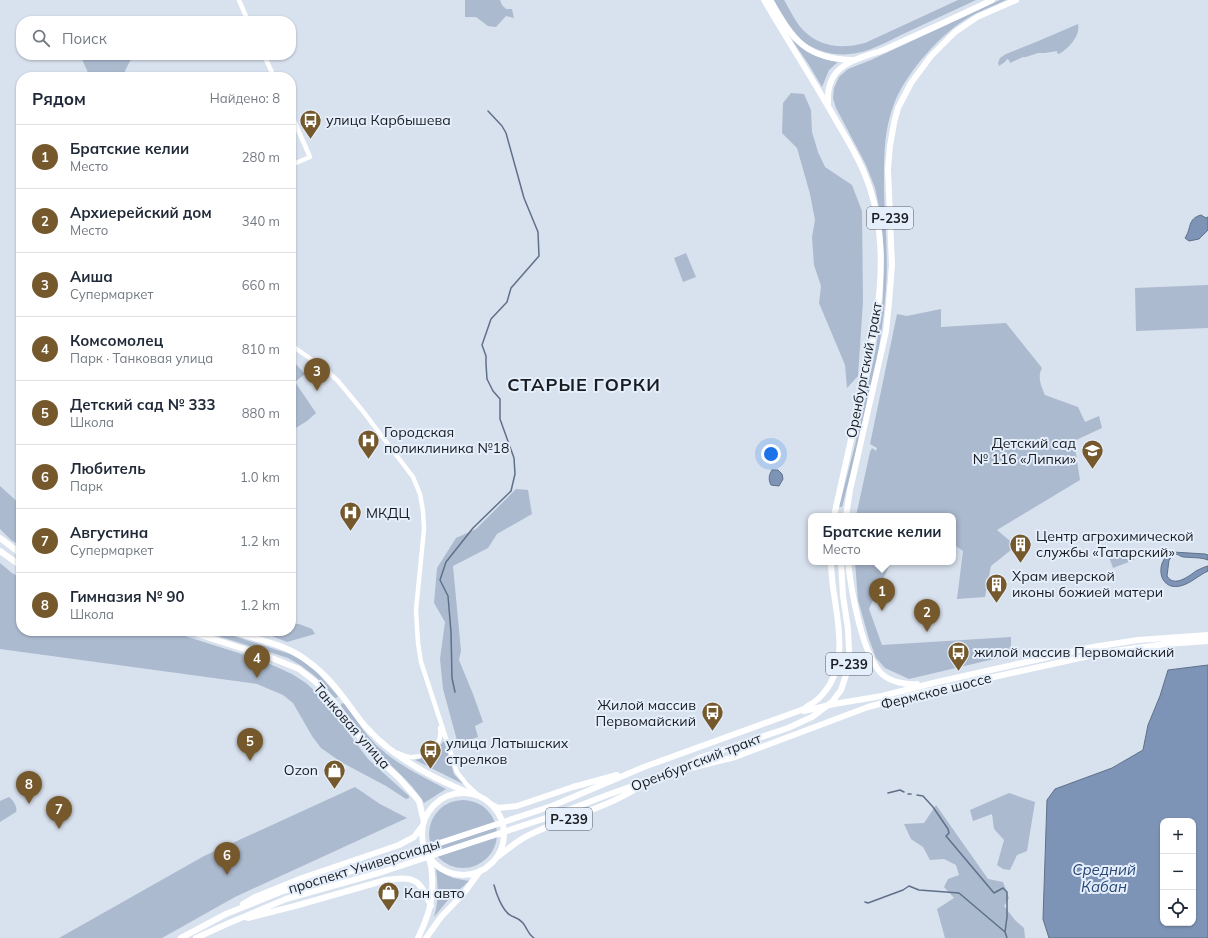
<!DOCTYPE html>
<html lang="ru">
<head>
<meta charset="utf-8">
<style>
  :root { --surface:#fff; --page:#f2f2f3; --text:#1f2937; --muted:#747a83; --line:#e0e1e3; --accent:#75592c }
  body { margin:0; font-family:Mulish,sans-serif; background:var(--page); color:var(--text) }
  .controls { position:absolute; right:12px; bottom:12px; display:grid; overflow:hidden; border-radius:8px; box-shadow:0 1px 3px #0004 }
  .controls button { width:36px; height:36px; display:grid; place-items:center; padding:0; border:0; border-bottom:1px solid var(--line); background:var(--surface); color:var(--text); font:20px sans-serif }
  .you { position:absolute; left:771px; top:454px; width:14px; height:14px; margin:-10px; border:3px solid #fff; border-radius:50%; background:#1a73e8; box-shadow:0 0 0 6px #1a73e833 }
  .badge { display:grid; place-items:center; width:26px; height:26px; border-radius:50%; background:var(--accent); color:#fff; font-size:13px; font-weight:700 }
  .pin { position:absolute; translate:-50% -33px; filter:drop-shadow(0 1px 2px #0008) }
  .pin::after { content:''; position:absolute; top:21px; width:14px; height:12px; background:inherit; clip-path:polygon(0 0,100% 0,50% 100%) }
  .popup { position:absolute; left:808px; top:513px; width:148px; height:52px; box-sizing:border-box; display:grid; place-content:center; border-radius:8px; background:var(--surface); filter:drop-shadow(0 1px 3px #0005); font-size:13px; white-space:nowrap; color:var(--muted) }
  .popup b { font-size:15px; color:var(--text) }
  .popup::after { content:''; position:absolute; left:50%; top:100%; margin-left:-8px; border:8px solid transparent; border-top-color:var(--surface) }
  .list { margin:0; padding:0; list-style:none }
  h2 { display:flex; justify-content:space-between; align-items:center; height:52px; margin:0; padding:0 16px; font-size:17px }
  h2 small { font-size:13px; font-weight:400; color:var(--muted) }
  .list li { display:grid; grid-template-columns:26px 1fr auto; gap:12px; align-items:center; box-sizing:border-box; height:64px; padding:0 16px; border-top:1px solid var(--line) }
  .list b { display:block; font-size:15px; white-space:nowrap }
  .list p { margin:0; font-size:13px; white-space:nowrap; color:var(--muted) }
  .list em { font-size:13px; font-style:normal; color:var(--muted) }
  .icon { flex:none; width:22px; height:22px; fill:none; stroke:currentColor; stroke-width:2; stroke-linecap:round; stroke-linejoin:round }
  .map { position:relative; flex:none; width:1208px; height:938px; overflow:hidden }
  .search { position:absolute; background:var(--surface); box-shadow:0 1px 3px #0004; left:16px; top:16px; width:280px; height:44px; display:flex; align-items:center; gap:10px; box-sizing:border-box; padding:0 14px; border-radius:16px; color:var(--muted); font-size:15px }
  .panel { position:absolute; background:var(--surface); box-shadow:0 1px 3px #0004; left:16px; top:72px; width:280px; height:564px; border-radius:16px }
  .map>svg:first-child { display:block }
  .green { fill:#acbacf }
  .water { fill:#7d94b6; stroke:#5f7089; fill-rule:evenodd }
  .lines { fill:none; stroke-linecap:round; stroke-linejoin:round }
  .stream { stroke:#5f7089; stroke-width:1.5 }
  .minor { stroke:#fff; stroke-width:4.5 }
  .major { stroke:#fff; stroke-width:6 }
  .labels { text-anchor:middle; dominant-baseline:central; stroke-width:4; stroke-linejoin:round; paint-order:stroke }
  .shield { fill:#e5eefb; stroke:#565b62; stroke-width:1 }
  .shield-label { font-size:13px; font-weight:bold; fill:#191c21 }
  .poi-label { font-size:14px; fill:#191c21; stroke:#e5eefb; text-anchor:start }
  .street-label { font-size:14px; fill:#191c21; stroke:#e5eefb }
  .water-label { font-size:15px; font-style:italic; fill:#294876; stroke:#e5eefb }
  .district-label { font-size:18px; font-weight:bold; letter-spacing:1px; fill:#191c21; stroke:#e5eefb }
</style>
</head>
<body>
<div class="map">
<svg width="1208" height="938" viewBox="0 0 1208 938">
  <rect width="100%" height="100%" fill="#d8e1ee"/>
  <path class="green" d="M465,0h35l2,5 4,4h6l2,9 -8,-2 -10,11 -8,-1 -12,-9h-11z
    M774,0h10c6,10 11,21 18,29 18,19 40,20 63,14l93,-43h18c-25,12 -50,23 -75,35 -10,5 -20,10 -30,14 -30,12 -63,4 -82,-22 -6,-8 -10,-18 -15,-27z
    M1000,0h6c-15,7 -32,13 -46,23 -17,12 -30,26 -43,42 -9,12 -18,25 -23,39 -11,28 -10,57 -10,87 1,36 5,72 1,109 -6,69 -25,139 -43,207h-3l16,-62 21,-97 7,-49 1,-43 -3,-40 -6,-28 -9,-23 -30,-57 -3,-10 1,-10 5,-11 9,-8 23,-9z
    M1078,24c3,12 -10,25 -19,30l-2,-1v-2l-12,2h-7l-12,4h-3l-13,6 -1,-3 -2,-1 -2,3 -6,4 -1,-3 2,-5 6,-4 30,-12z
    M792,40c17,13 25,18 46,22l-9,8 -7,17 -13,-22z
    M80,55h53l-11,22h-32z
    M791,93l13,1 7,16 1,22 6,20 7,15 27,18 10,26 1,90 -5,75 -11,12 -2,-23 -26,-62 2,-17 -7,-21 -2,-28 3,-17 -5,-26 -13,-46 -15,-15 1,-30z
    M686,253l10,24 -13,5 -9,-24z
    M1208,285v43l-72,3 -1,-43z
    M941,309v18l65,-4 36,45c-5,9 -1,18 3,27l33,12 7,15 14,-6 3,12 -28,13 6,39 -83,50 19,16 -25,20 -6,31 -28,2 6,-48 -10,-7v-28h-97l14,-64 2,-4 4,3 1,-3 -7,-4 27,-130 10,2z
    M291,359l14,15 -10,8 21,31 -9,8 -16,10z
    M0,486l21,19v41l-10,-6 -11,-11z
    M516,489l12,1 4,24 -35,20 -9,14 -35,18 8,85 -2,9 14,34 10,28 -8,4 3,11 -20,7 -15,-55 -3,-30 5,-37 -11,-19 3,-35 19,-30 20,-9z
    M1130,549l4,11 -21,8 -4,-11z
    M855,562h36l-22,47 13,36 129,-8v18l-102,24 -24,-11 -9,-10 -7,-19 -11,-39z
    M0,563l12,10 9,5v53h148l92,29 31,14 14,9 12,11 17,21 33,44 41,37v2l-3,1 -20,-13 -45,-24 -20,-14 -9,-12 -19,-33 -10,-8 -26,-11 -257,-35z
    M291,623l8,1 13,5 3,5 -28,8 -28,-11h32z
    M202,631h16l72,23 13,7 12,9 22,25 1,2 -3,1c-5,-4 -8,-10 -13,-15 -10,-10 -21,-18 -34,-25z
    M342,703l3,1c11,15 22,34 37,46 18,16 43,28 64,39l-22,14c-12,-21 -34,-37 -50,-55 -12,-13 -22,-28 -33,-42v-1z
    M444,741l10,33 9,10 -48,-24c14,-4 20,-8 29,-19z
    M355,787l25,17 27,14 -172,79 -73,41h-103l145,-82z
    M1009,793l26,9 -8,49 -10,4 -7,15 -7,-1 -6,-4 7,-25 -10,-11 -2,-15 -19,7 -3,-11z
    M9,797c4,3 9,10 7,15l-16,10v-21z
    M429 834a34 34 0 1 1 68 0a34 34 0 1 1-68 0Z
    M936,805l52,74 15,3 6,16 -5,8 11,14 9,8 1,10h-80l-8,-29 17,-11 -10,-11 4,-8 11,-4 -3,-10 -12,-6 -14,1 -7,-13 -12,-8 -7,-15 20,-1z
    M436,869l17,9 16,3 -21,19 -14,17c5,-16 4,-32 2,-48z"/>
  <path class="water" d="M1201,215l5,3 2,-1v13l-9,9 -10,2 -4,-3c7,-10 2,-19 16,-23z
    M772,470h6l4,4 1,5 -4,7 -8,-1c-3,-6 -2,-10 1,-15z
    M1173,552l32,2 3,1v5c-8,-3 -15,-2 -24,-3 -4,0 -5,-3 -9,-3l-6,6 -2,16c7,12 22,0 29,-5 4,-2 8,-4 12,-5v5c-9,4 -18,13 -28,15 -22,5 -26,-26 -7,-34z
    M1208,665v273h-159l-6,-19 4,-119 8,-11 57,-21 31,-18 5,-25 12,-29 8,-26zM1163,821h30v102h-30z"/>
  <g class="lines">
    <path class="stream" d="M455,692l-3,-14 -1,-46 -3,-36 -8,-16 6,-18 27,-34 38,-37 4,-17 -1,-16 -14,-39v-20l-7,-8 -6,-12 -1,-15v-8l-4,-11 9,-26 16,-17 4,-14 28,-32 -1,-24 -14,-34 -18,-65 -4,-7 -14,-15
      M888,793l12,-3 4,2
      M908,794h3
      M917,795l6,1 10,11 15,22 1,4 -3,3 48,57 9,-5 4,4v25l-2,15 2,6
      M494,885c2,8 8,25 16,30 4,3 8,2 13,8 4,5 5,11 11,15
      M865,902l3,1 35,-13 6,-4 10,4 40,3 46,39"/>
    <path class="minor" d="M239,0l9,21
      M264,55l10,22
      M291,114l19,43 -19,8
      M291,345l34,24 13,12 24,29 51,67 7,17 3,17 1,18 -8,81 2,33 3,19 36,110 10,13 13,12
      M398,753c5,2 10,5 15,4 16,0 30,-13 27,-29"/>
    <path class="major" d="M764,0c24,41 50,81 73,122 10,17 21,35 28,53 30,73 11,155 -6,229 -8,37 -17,75 -25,112
      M770,0c23,39 34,59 84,60
      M828,104c-1,-14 2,-27 13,-36 12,-10 30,-13 45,-19 35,-16 71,-32 106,-49
      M846,516l4,-26 36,-159 3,-28 3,-38 -4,-96 2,-23 4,-23 4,-15 13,-25 20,-27 24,-24 22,-15 39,-17
      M0,538l21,16
      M0,551l21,15
      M848,562c3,27 14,95 35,113 9,7 23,10 34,9
      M188,631l81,26 30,12 18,14 18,21 36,48 28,26 15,17 5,6 5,21
      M231,631c21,7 52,13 71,26 7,5 15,11 21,17 16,15 28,35 42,52 27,31 69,53 107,68
      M804,711l30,-7 48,-8 51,-13 160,-36 45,-7 70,-5
      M683,770l52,-13 133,-50 53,-14 186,-41 59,-8 42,-3
      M422 834a41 41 0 1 1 82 0a41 41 0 1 1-82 0Z
      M492,805l6,3 19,-2 56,-19 44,-12
      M497,857c10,-7 20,-16 30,-21 37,-19 79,-27 113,-50
      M243,904l12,-7 47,-19 97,-33 15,-8 9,-12
      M248,918l47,-12 91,-26c29,-5 34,0 45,26
      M181,938l45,-24 57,-23 96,-28 173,-57 92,-39 160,-58c5,-4 11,-7 15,-11 31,-30 19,-74 14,-111 -1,-9 -2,-17 -2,-25
      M196,938l33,-15 57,-24 96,-27 173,-57 55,-21 62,-22 30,-15 86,-29 24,-11 20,-15 9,-12 7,-21 1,-18 -1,-22 -5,-33 -2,-34
      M418,938c10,-21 16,-38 14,-62 0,-6 -1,-12 -3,-18
      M426,938l15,-21 23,-24 16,-22"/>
  </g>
  <defs>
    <symbol id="bus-pin" viewBox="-11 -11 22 30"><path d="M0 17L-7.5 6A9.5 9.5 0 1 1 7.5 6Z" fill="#75592c" stroke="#e5eefb"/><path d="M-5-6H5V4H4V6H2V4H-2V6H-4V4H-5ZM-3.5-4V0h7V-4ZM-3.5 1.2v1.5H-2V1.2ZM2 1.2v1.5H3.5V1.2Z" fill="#fff"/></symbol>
    <symbol id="hospital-pin" viewBox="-11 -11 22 30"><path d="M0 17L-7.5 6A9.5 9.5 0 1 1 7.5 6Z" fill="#75592c" stroke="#e5eefb"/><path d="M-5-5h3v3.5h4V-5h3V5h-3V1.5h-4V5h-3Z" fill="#fff"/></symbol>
    <symbol id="school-pin" viewBox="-11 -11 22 30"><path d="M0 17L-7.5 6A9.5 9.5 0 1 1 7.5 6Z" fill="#75592c" stroke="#e5eefb"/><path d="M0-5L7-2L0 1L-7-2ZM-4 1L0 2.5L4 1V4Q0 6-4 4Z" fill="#fff"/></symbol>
    <symbol id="building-pin" viewBox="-11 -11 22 30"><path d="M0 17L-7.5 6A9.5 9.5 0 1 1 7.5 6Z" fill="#75592c" stroke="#e5eefb"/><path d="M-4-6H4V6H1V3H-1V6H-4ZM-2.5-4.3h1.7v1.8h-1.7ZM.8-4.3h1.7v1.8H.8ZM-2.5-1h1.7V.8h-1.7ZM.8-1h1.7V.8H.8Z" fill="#fff"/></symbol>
    <symbol id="shop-pin" viewBox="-11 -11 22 30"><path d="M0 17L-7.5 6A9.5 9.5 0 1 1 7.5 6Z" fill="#75592c" stroke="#e5eefb"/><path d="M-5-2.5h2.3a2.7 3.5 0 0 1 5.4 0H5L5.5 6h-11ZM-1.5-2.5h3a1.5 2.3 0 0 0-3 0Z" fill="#fff"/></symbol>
  </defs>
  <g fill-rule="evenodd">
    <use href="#bus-pin" x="298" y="108" width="25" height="34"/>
    <use href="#hospital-pin" x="356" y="428" width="25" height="34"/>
    <use href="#school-pin" x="1080" y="438" width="25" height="34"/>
    <use href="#hospital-pin" x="338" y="500" width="25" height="34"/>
    <use href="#building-pin" x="1008" y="532" width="25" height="34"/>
    <use href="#building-pin" x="984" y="572" width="25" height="34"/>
    <use href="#bus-pin" x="946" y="640" width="25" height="34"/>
    <use href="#bus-pin" x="700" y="700" width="25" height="34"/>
    <use href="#bus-pin" x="418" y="738" width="25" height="34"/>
    <use href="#shop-pin" x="322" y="758" width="25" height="34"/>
    <use href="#shop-pin" x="376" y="880" width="25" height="34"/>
  </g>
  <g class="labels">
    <g class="shield">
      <rect x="867" y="207" width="46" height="22" rx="3"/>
      <rect x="826" y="653" width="46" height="22" rx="3"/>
      <rect x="546" y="808" width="46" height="22" rx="3"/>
    </g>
    <g class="shield-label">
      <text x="890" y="218">Р-239</text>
      <text x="849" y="664">Р-239</text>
      <text x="569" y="819">Р-239</text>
    </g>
    <g class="poi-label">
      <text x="326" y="120">улица Карбышева</text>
      <text x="384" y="432">Городская<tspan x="384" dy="16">поликлиника №18</tspan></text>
      <text x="1076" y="443" text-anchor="end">Детский сад<tspan x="1076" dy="16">№ 116 «Липки»</tspan></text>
      <text x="366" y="513">МКДЦ</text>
      <text x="1036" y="536">Центр агрохимической<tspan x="1036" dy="16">службы «Татарский»</tspan></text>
      <text x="1012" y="576">Храм иверской<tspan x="1012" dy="16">иконы божией матери</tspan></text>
      <text x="974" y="652">жилой массив Первомайский</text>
      <text x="696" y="705" text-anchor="end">Жилой массив<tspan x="696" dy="16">Первомайский</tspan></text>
      <text x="446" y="743">улица Латышских<tspan x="446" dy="16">стрелков</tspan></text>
      <text x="318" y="770" text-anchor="end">Ozon</text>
      <text x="404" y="893">Кан авто</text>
    </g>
    <g class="street-label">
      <text transform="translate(864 370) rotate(-79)">Оренбургский тракт</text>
      <text transform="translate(936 691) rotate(-14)">Фермское шоссе</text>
      <text transform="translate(352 726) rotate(49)">Танковая улица</text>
      <text transform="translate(696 762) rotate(-21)">Оренбургский тракт</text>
      <text transform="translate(364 866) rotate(-17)">проспект Универсиады</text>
    </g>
    <g class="water-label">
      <text x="1104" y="869">Средний<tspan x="1104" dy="17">Кабан</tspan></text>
    </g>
    <g class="district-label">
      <text x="584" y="384">СТАРЫЕ ГОРКИ</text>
    </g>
  </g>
</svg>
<div class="controls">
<button>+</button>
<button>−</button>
<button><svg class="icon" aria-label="locate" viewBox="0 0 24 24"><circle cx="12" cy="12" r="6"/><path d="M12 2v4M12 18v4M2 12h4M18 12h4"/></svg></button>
</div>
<div class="you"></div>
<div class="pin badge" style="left:882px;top:611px">1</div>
<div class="popup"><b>Братские келии</b>Место</div>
<div class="pin badge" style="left:927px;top:632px">2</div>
<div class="pin badge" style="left:317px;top:391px">3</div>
<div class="pin badge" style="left:257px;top:678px">4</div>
<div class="pin badge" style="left:250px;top:761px">5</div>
<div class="pin badge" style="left:227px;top:875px">6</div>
<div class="pin badge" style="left:59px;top:829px">7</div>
<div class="pin badge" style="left:29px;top:804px">8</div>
<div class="search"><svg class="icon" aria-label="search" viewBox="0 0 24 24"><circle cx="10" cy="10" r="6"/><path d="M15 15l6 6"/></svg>Поиск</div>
<section class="panel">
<h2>Рядом<small>Найдено: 8</small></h2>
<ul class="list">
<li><span class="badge">1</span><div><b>Братские келии</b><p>Место</p></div><em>280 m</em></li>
<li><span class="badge">2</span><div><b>Архиерейский дом</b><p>Место</p></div><em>340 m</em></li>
<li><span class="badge">3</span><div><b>Аиша</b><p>Супермаркет</p></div><em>660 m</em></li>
<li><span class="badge">4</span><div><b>Комсомолец</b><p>Парк · Танковая улица</p></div><em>810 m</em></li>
<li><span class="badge">5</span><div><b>Детский сад № 333</b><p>Школа</p></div><em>880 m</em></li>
<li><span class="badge">6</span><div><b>Любитель</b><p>Парк</p></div><em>1.0 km</em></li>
<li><span class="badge">7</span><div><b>Августина</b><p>Супермаркет</p></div><em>1.2 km</em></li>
<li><span class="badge">8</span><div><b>Гимназия № 90</b><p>Школа</p></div><em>1.2 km</em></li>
</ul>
</section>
</div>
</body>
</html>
